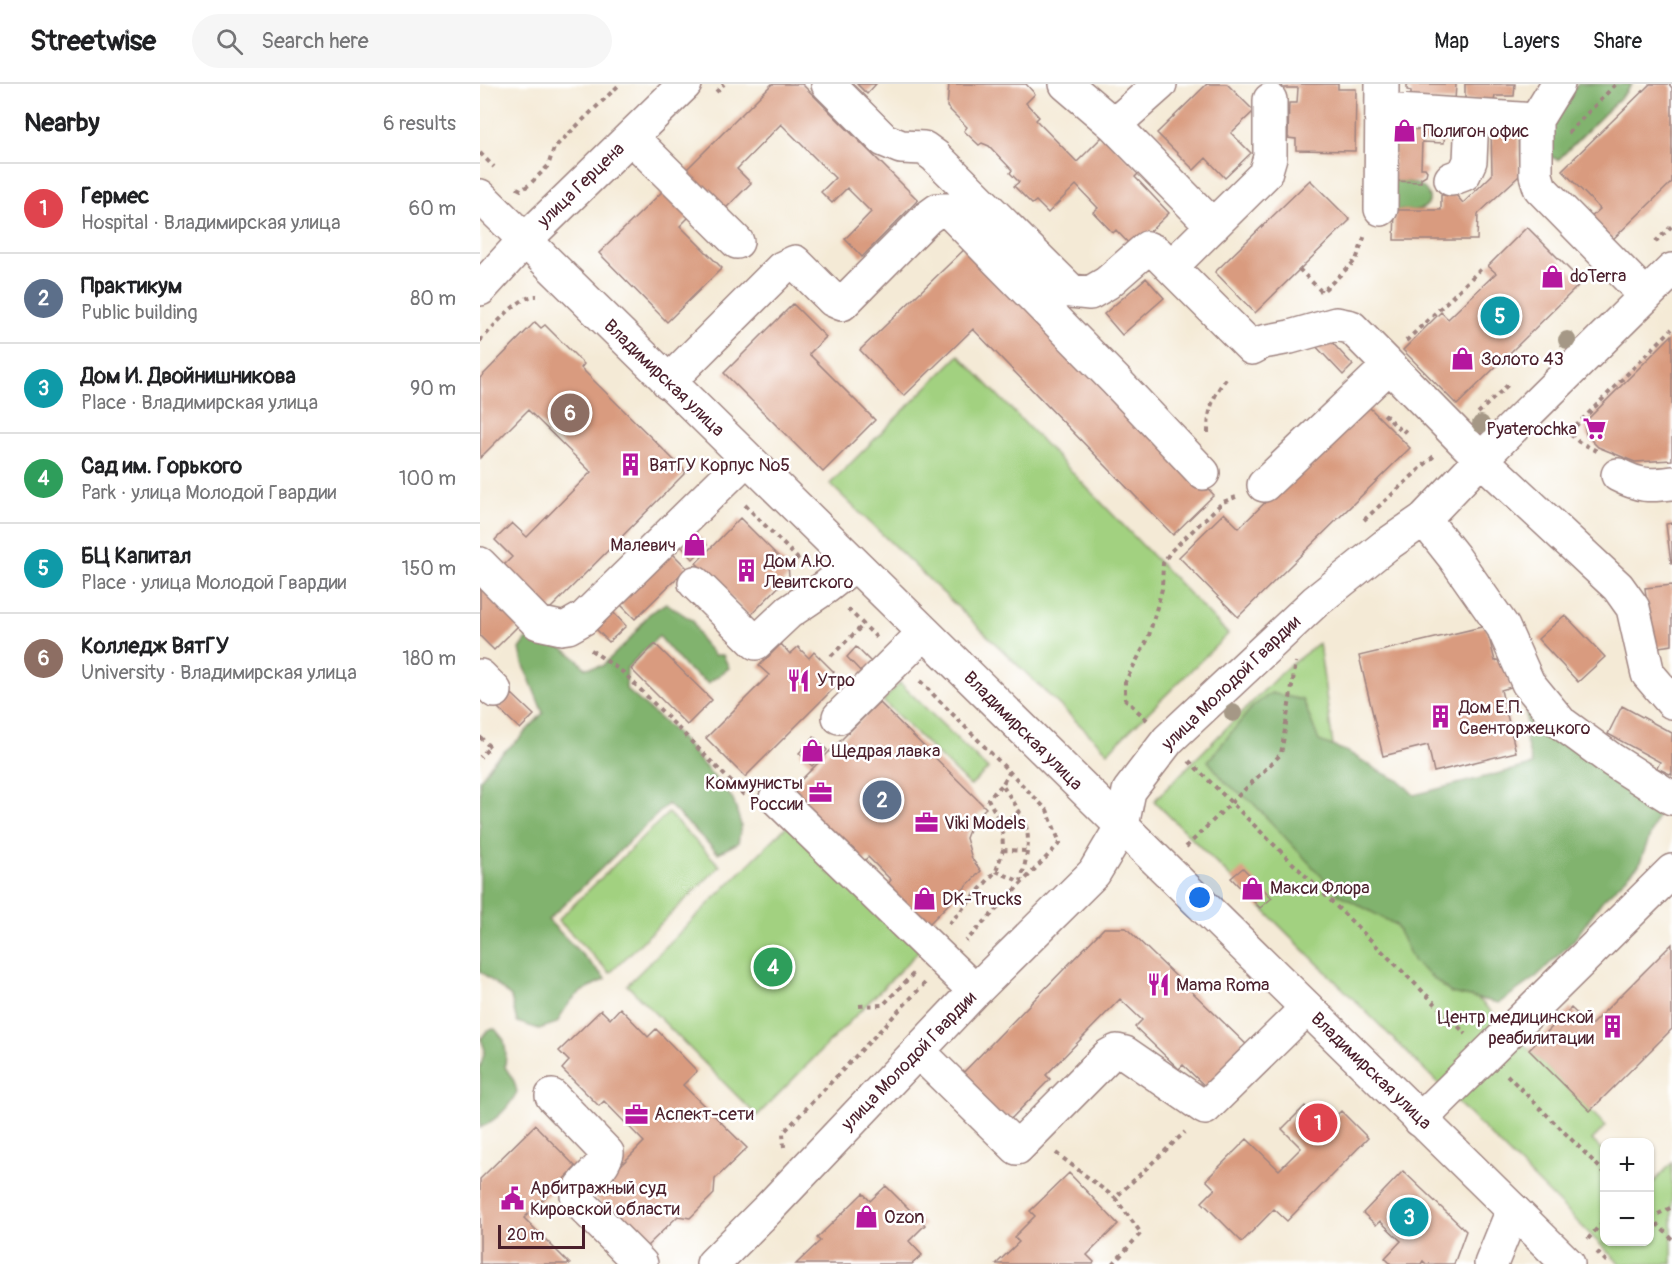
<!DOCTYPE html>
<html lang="en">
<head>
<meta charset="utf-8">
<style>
  :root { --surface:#fff; --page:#f6f6f6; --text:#202124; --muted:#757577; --line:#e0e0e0; --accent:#7c3aed }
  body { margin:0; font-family:Pangolin,sans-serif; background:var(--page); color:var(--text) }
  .controls { position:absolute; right:18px; bottom:18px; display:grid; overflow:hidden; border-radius:12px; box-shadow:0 2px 4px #0004 }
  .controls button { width:54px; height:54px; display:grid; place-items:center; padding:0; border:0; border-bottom:2px solid var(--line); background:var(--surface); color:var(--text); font:30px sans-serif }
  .scale { position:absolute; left:18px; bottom:15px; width:87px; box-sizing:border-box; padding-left:6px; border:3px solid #4a1f2b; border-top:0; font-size:16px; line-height:21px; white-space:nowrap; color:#4a1f2b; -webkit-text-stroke:4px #fff; paint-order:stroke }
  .you { position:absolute; left:720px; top:814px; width:21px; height:21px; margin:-15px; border:4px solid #fff; border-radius:50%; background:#1a73e8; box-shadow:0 0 0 9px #1a73e833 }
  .badge { display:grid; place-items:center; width:39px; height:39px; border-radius:50%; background:var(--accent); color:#fff; font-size:20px; font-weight:700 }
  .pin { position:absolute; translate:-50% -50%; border:3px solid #fff; box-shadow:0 2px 6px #0006 }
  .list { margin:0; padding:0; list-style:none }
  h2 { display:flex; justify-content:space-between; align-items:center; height:78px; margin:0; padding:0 24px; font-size:26px }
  h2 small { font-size:20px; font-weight:400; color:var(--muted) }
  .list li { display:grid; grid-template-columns:39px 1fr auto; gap:18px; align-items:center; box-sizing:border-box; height:90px; padding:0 24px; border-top:2px solid var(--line) }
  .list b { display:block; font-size:22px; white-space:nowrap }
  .list p { margin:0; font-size:20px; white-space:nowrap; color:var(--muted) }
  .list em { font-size:20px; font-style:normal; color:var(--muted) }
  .icon { flex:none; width:33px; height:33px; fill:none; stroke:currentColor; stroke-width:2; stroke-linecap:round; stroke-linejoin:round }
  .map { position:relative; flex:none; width:1192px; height:1180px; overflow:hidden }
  header { display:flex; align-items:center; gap:36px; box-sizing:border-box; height:84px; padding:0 30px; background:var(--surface); border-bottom:2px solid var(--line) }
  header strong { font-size:28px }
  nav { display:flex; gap:33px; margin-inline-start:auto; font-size:21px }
  .search { width:420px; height:54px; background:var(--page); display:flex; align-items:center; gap:15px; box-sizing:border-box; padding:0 21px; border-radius:33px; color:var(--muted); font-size:22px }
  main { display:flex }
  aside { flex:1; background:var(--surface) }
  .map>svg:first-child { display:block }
  .green { fill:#a2d180; stroke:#767856; stroke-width:1.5 }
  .forest { fill:#81b36e; stroke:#66694c; stroke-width:1.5 }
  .building { fill:#d99b7f }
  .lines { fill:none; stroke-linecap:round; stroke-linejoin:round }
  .minor-casing { stroke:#9f8480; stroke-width:36 }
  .major-casing { stroke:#9f8480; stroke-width:36 }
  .path { stroke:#9f8480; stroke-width:4; stroke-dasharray:4.5 4.5; stroke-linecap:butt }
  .minor { stroke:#fff; stroke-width:33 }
  .major { stroke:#fff; stroke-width:33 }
  .tree { fill:#a59886 }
  .labels { text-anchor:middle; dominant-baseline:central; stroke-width:5; stroke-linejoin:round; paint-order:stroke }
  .poi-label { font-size:18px; fill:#4a1f2b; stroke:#fff; text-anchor:start }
  .street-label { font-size:18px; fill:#4a1f2b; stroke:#fff }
</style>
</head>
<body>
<header>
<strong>Streetwise</strong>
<div class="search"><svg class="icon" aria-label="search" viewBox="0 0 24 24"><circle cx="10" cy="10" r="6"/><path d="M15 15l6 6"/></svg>Search here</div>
<nav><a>Map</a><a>Layers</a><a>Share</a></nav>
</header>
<main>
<aside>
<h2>Nearby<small>6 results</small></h2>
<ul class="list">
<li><span class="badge" style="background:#e0444e">1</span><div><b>Гермес</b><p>Hospital · Владимирская улица</p></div><em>60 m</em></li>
<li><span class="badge" style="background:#5c6f8a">2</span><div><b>Практикум</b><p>Public building</p></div><em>80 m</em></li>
<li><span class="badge" style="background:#0f9aa8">3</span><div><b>Дом И. Двойнишникова</b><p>Place · Владимирская улица</p></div><em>90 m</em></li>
<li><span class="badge" style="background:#2e9e5b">4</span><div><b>Сад им. Горького</b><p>Park · улица Молодой Гвардии</p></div><em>100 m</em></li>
<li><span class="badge" style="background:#0f9aa8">5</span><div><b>БЦ Капитал</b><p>Place · улица Молодой Гвардии</p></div><em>150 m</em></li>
<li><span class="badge" style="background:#8d6e63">6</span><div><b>Колледж ВятГУ</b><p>University · Владимирская улица</p></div><em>180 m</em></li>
</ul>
</aside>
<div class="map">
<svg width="1192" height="1180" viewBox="0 0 1192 1180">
  <rect width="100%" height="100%" fill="#fff"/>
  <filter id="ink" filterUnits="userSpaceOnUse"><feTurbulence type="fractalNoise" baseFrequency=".0167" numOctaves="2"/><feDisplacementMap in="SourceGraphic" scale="12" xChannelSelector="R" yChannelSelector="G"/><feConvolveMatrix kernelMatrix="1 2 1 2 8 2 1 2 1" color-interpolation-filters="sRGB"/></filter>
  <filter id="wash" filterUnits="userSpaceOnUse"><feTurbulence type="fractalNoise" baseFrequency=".008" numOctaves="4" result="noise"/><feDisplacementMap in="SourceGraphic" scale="24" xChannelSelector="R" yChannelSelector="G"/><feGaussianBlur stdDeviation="1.35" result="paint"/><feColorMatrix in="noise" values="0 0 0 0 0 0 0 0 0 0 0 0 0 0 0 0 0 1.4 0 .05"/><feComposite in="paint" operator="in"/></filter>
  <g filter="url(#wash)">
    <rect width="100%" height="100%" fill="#f4ead6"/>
    <path class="green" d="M479,271l269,279 -120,118 -278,-268z
      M839,559l31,228 256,255 -14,14 12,12v90h46v-56l22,-23v101h-52l-466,-463 131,-132z
      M420,599l88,86 -18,17 -87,-85z
      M188,729l52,53 -110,107 -52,-53z
      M312,737l128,129 -163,166 -130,-131z"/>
    <path class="forest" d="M1098,0h54l-7,9 -67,67 -11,-5 5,-37z
      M913,97c13,0 33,1 36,16 1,5 -1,9 -6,11 -8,4 -20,2 -28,2z
      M186,519l27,18 8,19 13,15h9l6,13 -21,15 -23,-16 -26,-31 -32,32 -1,21 48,42 59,68 8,26 -3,18 -20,10 -50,-49 -120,116 58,59c-27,12 -36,18 -49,44l-18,6 -22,-7 -6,-25 -31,-26v-191l14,-20 24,-20 25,-27 -20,-50 -3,-14 7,-10c25,3 42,9 58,29l17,-2 28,-27 19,-25z
      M791,609l32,7 16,41 29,11 31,19 21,10 14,14 118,-30 -6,-25v-28l13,7 121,90 -21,56 -37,36 -28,39 -38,37 -37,26 -48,-10 -37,-31 -18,-37 -58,-31 -85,-91 -27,-20 -18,-22 44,-54z
      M15,945l9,11 2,13 -1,14 9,14 3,11c-9,17 -20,27 -37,36v-60l5,-18 -4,-11 7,-9z"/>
    <g id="blocks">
      <path class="building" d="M292,0h30l116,116 -56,57 -17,-18 26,-27 -24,-24 -15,15 -11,-11 14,-14 -54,-54 -44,45 14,14 -30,30 -39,-39z
        M377,0h19l-9,10z
        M469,0h77l9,10 -9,9 13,14 -3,3 41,42 27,-27 36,37 -5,5 34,36 -36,35 -17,-18 -3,3 -20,-21 5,-4 -22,-23 -28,28 -12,-12 -4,3 -18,-18 5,-4 -9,-9 2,-3 -23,-24 -7,-3 -3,2 -15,-14 3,-4 -20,-20z
        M727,0h20l27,27 -23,22 20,20 -26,25 -19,-20 -12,12 -37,-37z
        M803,0h55v5h18l-1,62 -59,-1v-11l-8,-1 1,-35h8l1,-15h-16z
        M927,0h49l-1,17 -44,-1v-9l-4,-1z
        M985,0h50l-1,12h-19l-1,5 -29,-1z
        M1170,0h19l3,4v94l-61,59 -22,-22 11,-10 -38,-39z
        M915,37l50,2 -1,20 -22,-1 -1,26h4l2,3 -1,4 -5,3v4l-28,-1z
        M1011,43h27l1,49 -41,38 -1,26h-83l1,-30h46v-15h15l7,8 29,-28z
        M830,96l40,40 -95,93 -40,-41z
        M188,102l25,27 -13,13 42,42 -55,54 -68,-69z
        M1047,143l55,55 -125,123 -54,-55 38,-38 7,7 48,-46 -8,-7z
        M490,160l244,251 -41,40 -200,-206 -69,67 -44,-46z
        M666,194l18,20 -42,37 -18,-21z
        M313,220l33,33 -17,17 66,66 -52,52 -99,-99z
        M55,238l6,6 4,-3 39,39 -3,4 105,104 -139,140 -46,-44 11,-11 -17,-17 17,-17 15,14 64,-65 -63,-62 -48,48v-80z
        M844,250l29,31 -10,10 -30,-32z
        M1192,251v125l-37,2 -37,-15 -12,-12 -1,-8 4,-9z
        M886,320l44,44 -172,169 -59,-60 45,-44 15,15z
        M260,434l48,48 1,10 -39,40 -54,-53z
        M1192,439v40h-1l-5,-39z
        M215,448l12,13 -14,14 -12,-13z
        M188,465l19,19 -52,51 -19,-19z
        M0,501l39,40 -25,25 -14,-14z
        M1192,501v60l-20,3 -7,-60z
        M129,524l17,18 -17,16 -18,-18z
        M1085,531l40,42 -27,25 -40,-43z
        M1006,542l9,35 9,-3 7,29 -10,3 15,62 -82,20 -6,-27 -45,11 -24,-100z
        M175,560l57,56 -25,25 -56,-56z
        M301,560l9,10 8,-7 11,11 5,-6 20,20 -6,6 8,8 -91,91 -39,-39 63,-63 -10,-9z
        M376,563l17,17 -10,10 -16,-17z
        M32,610l22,21 -14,14 -22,-21z
        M399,618l107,106 -13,12 -7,18 6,21 9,12 -55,56 -41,-40 6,-7 -23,-23 -8,8 -72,-72z
        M1142,622l50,27v42l-15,-7 3,-6 -52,-28z
        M334,653l13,13 -15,16 -13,-13z
        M763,784l29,30 -12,10 -29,-30z
        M624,844h22l124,120 -42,41 -25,-24 -4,4 -44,-42 7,-7 -22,-21 -74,76 4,4 -44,45 -48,-46z
        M1192,860v85l-82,82 -61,-61 42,-42 19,18z
        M140,924l28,29 8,-8 41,42 -14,14 64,63 -32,31 -1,15 -24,24 -12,-2 -33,32 -53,-54 52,-52 -40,-41 -5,5 -37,-37 7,-8 -10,-10 42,-41 9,9z
        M825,1022l20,20 16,-15 27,27 -81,83 -13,-12 -32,33 -40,-40 13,-13 -9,-9 41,-41 32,31 22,-22 -19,-19z
        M55,1041l41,42 -52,51 46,46h-90v-85z
        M923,1087l63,60 -12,33h-28l-3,-3 -2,3h-30l-6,-6 16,-17 -21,-20 -4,4 -13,-12z
        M589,1089l49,51 -31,31 7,7 -1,2h-97l23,-22 -5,-5 21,-21 -5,-5z
        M406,1102l39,39 -16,16 13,14 -10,9h-116l24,-23 -3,-3 46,-45 7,8z"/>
    </g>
  </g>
  <g filter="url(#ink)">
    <use href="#blocks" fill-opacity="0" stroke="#9f8480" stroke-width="1.5"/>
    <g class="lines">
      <defs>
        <path id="minor" d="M348,0l56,56 17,7 23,1 11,8 136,135 19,2 17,-10 40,-35 9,4 96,96 11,-6 27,-5 46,-13 15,3 130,132 137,128 15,21 15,66 24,28
          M586,0l48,41 99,101
          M1078,0l-22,36v55l4,13 106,108
          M902,26l154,10
          M634,41l46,-41
          M151,53l106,105
          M971,95l13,-5 6,-13 2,-45
          M901,125l1,-125
          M691,183l94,-93 5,-17v-57
          M0,205l44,-48 161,-157
          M188,298l114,-114 13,-6 38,38 9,4 85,-86 11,-8h10l167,170 88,93
          M1138,391c21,11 32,11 54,8
          M784,401l125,-119
          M944,435l30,38 49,70 25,56 32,39 52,38 60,38
          M0,480l58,59 23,5 7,-1 16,-9 162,-159
          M215,499l61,60 33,-31 37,-25 28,-22
          M0,592l15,15
          M359,633l85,-84
          M296,714l199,193
          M438,967l99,97 91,-92 9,-5 8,2 80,55 102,-100
          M72,1012l55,57c-5,19 -23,25 -30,42l4,9 60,60
          M940,1036l252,-249
          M233,1180l55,-55 207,-218 119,-118 28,-47 7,-35 39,-51 147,-138 70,-56 39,-27 57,-60 191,-189
          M1011,1180l22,-54"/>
        <path id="major" d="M0,112l1088,1068"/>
      </defs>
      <use href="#minor" class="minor-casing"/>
      <use href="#major" class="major-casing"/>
      <path class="path" d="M236,8l8,-8
        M1088,49l48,-49
        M0,69l14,14
        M37,104l4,2 8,-5 19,-19 6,-18 66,-64
        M1175,158l17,-16
        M819,185l23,23 34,-32 9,-25
        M0,257c13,-13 38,-46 57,-45
        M926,257l76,-73
        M998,329l32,-30
        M904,330l19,19 5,-5
        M1073,346l16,3 10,9 20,10
        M728,349c0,-21 4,-37 18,-54
        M1089,349l103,-104
        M265,421l60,61
        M884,436l70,-64
        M368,525l29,29
        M111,566l33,23 120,122
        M351,572l32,-31
        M440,597l127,129 13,33 -94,98
        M667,636l-22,-21v-17l23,-43 14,-50 1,-26 8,-12 52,-49 13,-5
        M0,653l10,10 -10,10
        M709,677l277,273
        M530,687l-8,14c29,42 31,46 19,96
        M522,741l18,-14
        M706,763l95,-93 15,-92
        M523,766l25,1
        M516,787l25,11
        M469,840l47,-53 7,-21 -1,-25 -14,-26 14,-14
        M379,922l24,-1 31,-32
        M1027,991l97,97
        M304,1063l-1,-14 142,-150
        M576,1069l59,45
        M1170,1133l22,22
        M1170,1134l22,-11
        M1108,1155l12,-14h4
        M1117,1168l12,12
        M633,1180l28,-31 -26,-35 70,-66"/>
      <use href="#minor" class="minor"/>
      <use href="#major" class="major"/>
    </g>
    <g class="tree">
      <circle cx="1087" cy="256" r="9"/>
      <circle cx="1001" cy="340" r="9"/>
      <circle cx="753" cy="629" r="9"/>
    </g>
  </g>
  <defs>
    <symbol id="shop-bare" viewBox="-9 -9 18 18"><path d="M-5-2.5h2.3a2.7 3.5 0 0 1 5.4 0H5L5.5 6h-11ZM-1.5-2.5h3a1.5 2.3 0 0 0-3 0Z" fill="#b5179e" stroke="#fff" stroke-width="2.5" paint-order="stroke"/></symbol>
    <symbol id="supermarket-bare" viewBox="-9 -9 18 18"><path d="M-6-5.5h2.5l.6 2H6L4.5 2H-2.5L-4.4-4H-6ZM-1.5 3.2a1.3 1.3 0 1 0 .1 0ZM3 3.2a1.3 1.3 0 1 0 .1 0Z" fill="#b5179e" stroke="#fff" stroke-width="2.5" paint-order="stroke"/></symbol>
    <symbol id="building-bare" viewBox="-9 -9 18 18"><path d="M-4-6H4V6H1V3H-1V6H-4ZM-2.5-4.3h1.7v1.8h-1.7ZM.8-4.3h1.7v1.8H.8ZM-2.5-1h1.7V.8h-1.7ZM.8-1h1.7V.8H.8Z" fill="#b5179e" stroke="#fff" stroke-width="2.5" paint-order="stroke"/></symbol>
    <symbol id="restaurant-bare" viewBox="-9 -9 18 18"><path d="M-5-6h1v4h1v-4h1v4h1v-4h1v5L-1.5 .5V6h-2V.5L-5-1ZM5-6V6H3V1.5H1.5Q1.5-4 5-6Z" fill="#b5179e" stroke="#fff" stroke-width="2.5" paint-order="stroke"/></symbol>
    <symbol id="office-bare" viewBox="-9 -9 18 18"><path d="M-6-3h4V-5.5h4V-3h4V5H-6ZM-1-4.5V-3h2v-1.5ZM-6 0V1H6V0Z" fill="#b5179e" stroke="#fff" stroke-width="2.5" paint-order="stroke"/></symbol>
    <symbol id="civic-bare" viewBox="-9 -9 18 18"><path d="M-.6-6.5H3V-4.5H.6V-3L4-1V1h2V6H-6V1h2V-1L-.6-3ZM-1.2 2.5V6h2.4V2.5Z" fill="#b5179e" stroke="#fff" stroke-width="2.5" paint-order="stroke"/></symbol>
  </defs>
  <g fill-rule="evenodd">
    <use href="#shop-bare" x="908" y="30" width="33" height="33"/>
    <use href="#shop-bare" x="1056" y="176" width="33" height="33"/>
    <use href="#shop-bare" x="966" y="258" width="33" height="33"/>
    <use href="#supermarket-bare" x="1098" y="328" width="33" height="33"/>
    <use href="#building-bare" x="134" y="364" width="33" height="33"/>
    <use href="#shop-bare" x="198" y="444" width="33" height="33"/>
    <use href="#building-bare" x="250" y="470" width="33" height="33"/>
    <use href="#restaurant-bare" x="302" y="580" width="33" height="33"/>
    <use href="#building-bare" x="944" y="616" width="33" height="33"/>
    <use href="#shop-bare" x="316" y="650" width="33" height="33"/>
    <use href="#office-bare" x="324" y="692" width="33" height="33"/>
    <use href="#office-bare" x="430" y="722" width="33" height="33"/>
    <use href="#shop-bare" x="756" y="788" width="33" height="33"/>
    <use href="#shop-bare" x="428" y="798" width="33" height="33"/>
    <use href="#restaurant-bare" x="662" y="884" width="33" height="33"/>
    <use href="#building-bare" x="1116" y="926" width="33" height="33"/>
    <use href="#office-bare" x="140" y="1014" width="33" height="33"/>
    <use href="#civic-bare" x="16" y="1098" width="33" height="33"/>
    <use href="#shop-bare" x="370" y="1116" width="33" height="33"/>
  </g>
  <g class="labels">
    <g class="poi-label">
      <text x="943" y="47">Полигон офис</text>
      <text x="1090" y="192">doTerra</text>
      <text x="1001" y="275">Золото 43</text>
      <text x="1097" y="345" text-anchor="end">Pyaterochka</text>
      <text x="169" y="381">ВятГУ Корпус №5</text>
      <text x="196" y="461" text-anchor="end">Малевич</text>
      <text x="284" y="477">Дом А.Ю.<tspan x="284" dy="21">Левитского</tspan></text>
      <text x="337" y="596">Утро</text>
      <text x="979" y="623">Дом Е.П.<tspan x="979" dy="21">Свенторжецкого</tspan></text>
      <text x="351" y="667">Щедрая лавка</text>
      <text x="323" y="699" text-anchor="end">Коммунисты<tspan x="323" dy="21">России</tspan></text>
      <text x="464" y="739">Viki Models</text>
      <text x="790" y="804">Макси Флора</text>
      <text x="462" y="815">DK-Trucks</text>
      <text x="696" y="901">Mama Roma</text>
      <text x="1114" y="933" text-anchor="end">Центр медицинской<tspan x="1114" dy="21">реабилитации</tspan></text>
      <text x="174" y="1030">Аспект-сети</text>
      <text x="50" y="1104">Арбитражный суд<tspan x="50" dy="21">Кировской области</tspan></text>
      <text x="404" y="1133">Ozon</text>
    </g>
    <g class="street-label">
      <text transform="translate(101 101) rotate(-44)">улица Герцена</text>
      <text transform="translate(184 294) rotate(44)">Владимирская улица</text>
      <text transform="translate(751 599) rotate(-44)">улица Молодой Гвардии</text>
      <text transform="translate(543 647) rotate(45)">Владимирская улица</text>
      <text transform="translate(429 977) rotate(-46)">улица Молодой Гвардии</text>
      <text transform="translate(891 987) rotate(44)">Владимирская улица</text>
    </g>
  </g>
</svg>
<div class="controls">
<button>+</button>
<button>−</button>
</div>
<div class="scale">20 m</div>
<div class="you"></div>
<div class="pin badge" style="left:838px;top:1039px;background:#e0444e">1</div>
<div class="pin badge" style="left:402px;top:716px;background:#5c6f8a">2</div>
<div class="pin badge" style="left:929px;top:1133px;background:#0f9aa8">3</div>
<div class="pin badge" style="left:293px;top:883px;background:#2e9e5b">4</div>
<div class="pin badge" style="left:1020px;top:232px;background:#0f9aa8">5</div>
<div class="pin badge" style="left:90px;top:329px;background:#8d6e63">6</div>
</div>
</main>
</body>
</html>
